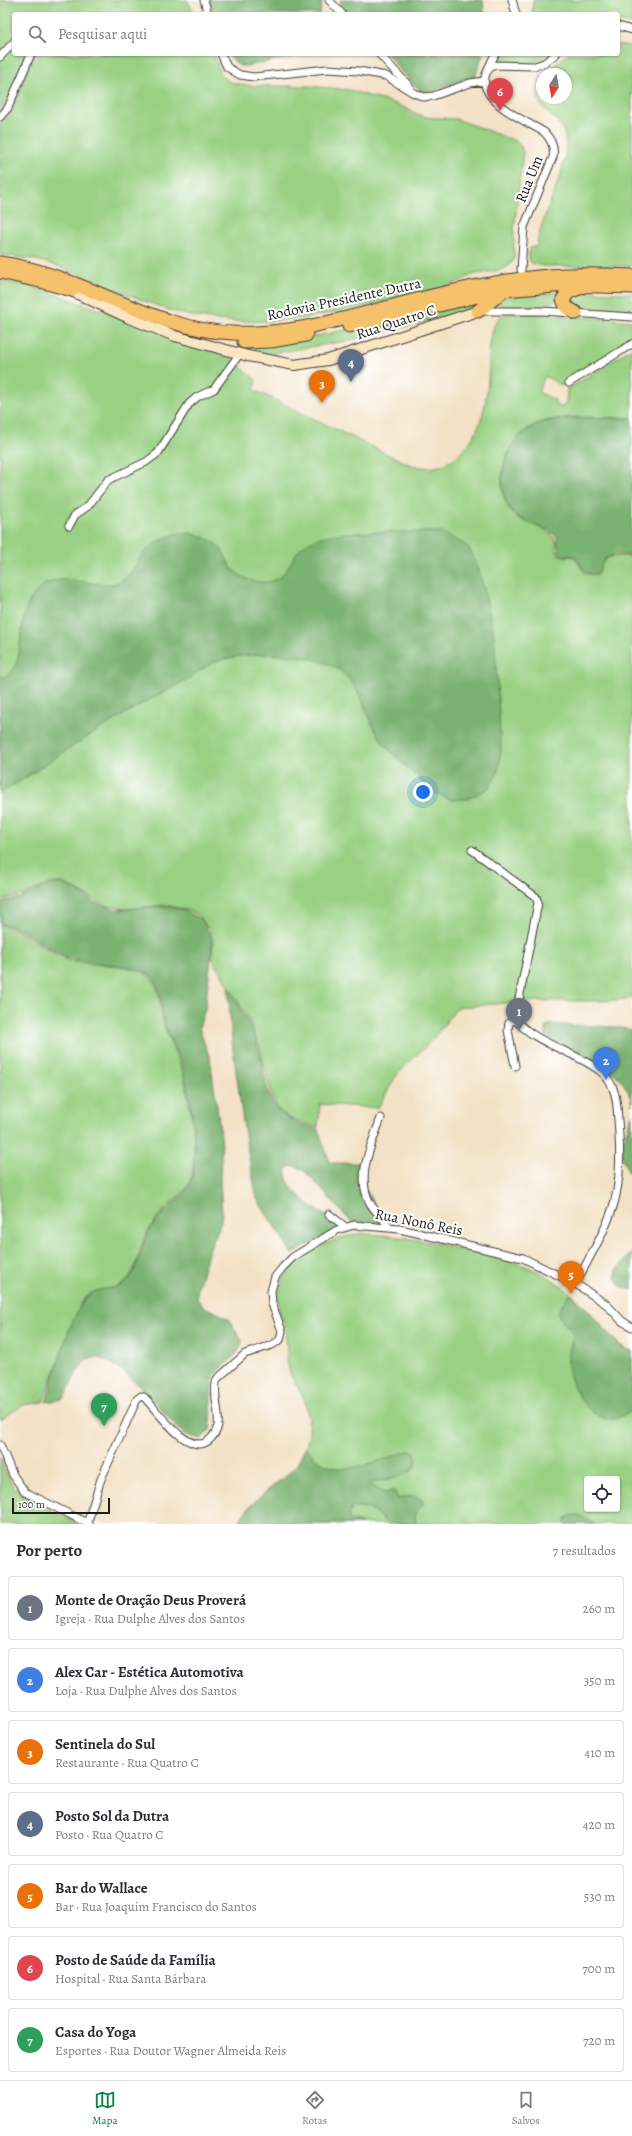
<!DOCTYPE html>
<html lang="pt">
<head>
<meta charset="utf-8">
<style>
  :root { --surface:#fff; --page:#f7f7f7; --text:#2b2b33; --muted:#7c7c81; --line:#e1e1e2; --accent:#0b8043 }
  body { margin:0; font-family:Alegreya,serif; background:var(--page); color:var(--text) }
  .controls { position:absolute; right:12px; bottom:12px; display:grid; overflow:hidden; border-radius:4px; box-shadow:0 1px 3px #0004 }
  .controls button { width:36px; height:36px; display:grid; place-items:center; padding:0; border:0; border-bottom:1px solid var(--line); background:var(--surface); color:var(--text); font:20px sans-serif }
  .compass { position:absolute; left:536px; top:68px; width:36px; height:36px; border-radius:50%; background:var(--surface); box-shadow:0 1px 3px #0004; rotate:191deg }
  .scale { position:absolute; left:12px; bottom:10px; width:98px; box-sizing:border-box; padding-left:4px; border:2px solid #1c1c1c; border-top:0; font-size:11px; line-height:14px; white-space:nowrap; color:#1c1c1c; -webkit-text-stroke:3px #fff; paint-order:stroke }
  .you { position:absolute; left:423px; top:792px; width:14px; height:14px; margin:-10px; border:3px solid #fff; border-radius:50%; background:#1a73e8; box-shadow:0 0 0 6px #1a73e833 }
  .badge { display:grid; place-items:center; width:26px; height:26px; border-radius:50%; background:var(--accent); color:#fff; font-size:13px; font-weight:700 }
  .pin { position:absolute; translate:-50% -33px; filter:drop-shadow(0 1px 2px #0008) }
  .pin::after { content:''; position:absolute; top:21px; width:14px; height:12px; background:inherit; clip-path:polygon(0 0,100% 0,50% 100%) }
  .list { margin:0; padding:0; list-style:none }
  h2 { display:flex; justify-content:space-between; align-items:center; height:52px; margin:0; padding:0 16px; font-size:17px }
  h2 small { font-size:13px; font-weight:400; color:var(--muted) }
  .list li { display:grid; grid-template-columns:26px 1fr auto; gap:12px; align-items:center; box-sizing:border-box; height:64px; margin:0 8px 8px; padding:0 8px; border:1px solid var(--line); border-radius:4px }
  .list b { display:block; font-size:15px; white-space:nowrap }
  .list p { margin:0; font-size:13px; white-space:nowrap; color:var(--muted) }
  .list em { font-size:13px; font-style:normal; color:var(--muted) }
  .icon { flex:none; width:22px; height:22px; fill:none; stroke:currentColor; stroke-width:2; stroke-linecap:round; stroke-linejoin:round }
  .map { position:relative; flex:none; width:632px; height:1524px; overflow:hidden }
  .search { position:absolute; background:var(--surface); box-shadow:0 1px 3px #0004; left:12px; right:12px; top:12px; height:44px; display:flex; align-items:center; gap:10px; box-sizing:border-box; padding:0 14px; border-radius:4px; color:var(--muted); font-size:15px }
  .sheet { height:556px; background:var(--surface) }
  nav { display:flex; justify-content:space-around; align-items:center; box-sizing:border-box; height:56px; border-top:1px solid var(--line); background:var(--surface); font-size:11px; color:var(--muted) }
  nav a { display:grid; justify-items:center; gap:2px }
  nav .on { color:var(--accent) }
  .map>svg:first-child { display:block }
  .green { fill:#99d083; stroke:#5a7650; fill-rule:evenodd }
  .forest { fill:#7ab271; stroke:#4b6746 }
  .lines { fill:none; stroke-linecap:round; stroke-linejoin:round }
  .street-casing { stroke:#3c3a35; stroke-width:9 }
  .secondary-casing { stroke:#3c3a35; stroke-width:12 }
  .highway-casing { stroke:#3c3a35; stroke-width:15 }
  .street { stroke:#fff; stroke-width:7 }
  .secondary { stroke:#fbe6c4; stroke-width:10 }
  .highway { stroke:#f5c16b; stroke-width:13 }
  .labels { text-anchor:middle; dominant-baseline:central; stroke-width:4; stroke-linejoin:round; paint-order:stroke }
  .street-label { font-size:15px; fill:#1c1c1c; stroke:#fff }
</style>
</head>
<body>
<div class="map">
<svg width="632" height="1524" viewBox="0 0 632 1524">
  <rect width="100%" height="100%" fill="#fff"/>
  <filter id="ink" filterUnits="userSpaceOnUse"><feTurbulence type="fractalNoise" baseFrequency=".025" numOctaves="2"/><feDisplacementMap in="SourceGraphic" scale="8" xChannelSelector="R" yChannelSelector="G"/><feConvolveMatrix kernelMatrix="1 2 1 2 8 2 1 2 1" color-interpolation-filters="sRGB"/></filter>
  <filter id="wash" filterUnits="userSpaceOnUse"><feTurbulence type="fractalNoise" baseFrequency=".012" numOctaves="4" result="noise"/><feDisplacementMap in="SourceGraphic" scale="16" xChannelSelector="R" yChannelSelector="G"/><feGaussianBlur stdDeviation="0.9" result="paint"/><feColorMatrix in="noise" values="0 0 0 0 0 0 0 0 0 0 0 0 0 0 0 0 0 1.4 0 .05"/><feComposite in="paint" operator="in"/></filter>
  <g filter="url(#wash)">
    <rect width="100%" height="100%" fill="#f3e1c5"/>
    <path class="green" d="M0,0h187l8,14h-181v23l-14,14z
      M533,0h99v24l-14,-3v-7h-86z
      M618,44l14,3v219h-89l-10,-2 -5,-5 2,-11 7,-2c4,-35 34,-76 28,-110 -4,-24 -41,-26 -23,-59v21h24v-24h-22l24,-20h50z
      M14,46v8h13l-13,32 -14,26v-52z
      M34,54h179l10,23 9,6 21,3h58l38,4 47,14 28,13 32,2 60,22 5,5 2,6 -9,78v29c-8,17 -34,10 -48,19 -26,15 -67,20 -96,27 -68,15 -133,26 -201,5 -42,-14 -82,-35 -124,-48 -15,-4 -30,-5 -45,-7v-132l8,-6 4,-7z
      M500,54h50c-14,10 -33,12 -49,5z
      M0,281l27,4 40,13 160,57 29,25 -2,10 152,73c19,7 34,7 51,-7 28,-23 31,-62 32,-96 1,-14 1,-32 11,-44 13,-7 110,4 132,5v19l-70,46 -17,-10 -7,16 17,8 -1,3 8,5 4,-6 1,-12 65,-42v70c-48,1 -114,-14 -128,47 -3,14 -3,32 5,44 10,17 35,14 45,29 4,5 1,12 4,17l16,2 12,17h12l4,-11 7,-6 23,-1v442c-30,5 -59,2 -89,3 -29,1 -57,3 -86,7l-25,32 -36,36 -18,32 -58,-4 -2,23 -29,-9 -11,-9 -6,-13 -12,-48 -12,-30 -36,-60 1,-19 -4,-10 -11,-14 -10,-5 -23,-5 -40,4 -18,-3 -44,-23h-12l-28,12 -23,5z
      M564,292l-18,15h-42l-6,-4 8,-7z
      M577,292l55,1v20l-56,-4 -6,-6v-3z
      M492,296l-23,15 -123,30 -77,13 -14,-1 -14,-5 72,-11z
      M0,925c33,7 46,29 75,37 22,5 59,0 76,16 10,9 8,31 12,43 4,16 13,32 18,48 9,25 19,88 9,113 -5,12 -17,17 -25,26 -6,7 -13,17 -18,25 -8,14 -9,37 -22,49 -14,12 -30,1 -44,21l-38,99 -20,3 -23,15z
      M358,1234c37,0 72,8 108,16 31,7 64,14 90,32 11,8 24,19 32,28 13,15 25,35 44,41v173h-393c5,-21 41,-40 55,-55 7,-8 11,-20 14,-30 3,-11 0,-29 -4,-40 -3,-9 -11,-17 -14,-26 -5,-14 -2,-28 -5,-42 -1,-9 -6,-18 -7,-27 -3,-39 47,-65 80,-70zM587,1479h30v30h-30z
      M0,1457c13,38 23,42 59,57 7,3 16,6 21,10h-80z"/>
    <path class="forest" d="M209,0h113l-2,14h-106z
      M340,0h143l1,14h-134l-8,-8z
      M227,54h79l-59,12h-8z
      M387,54h96l-8,23 -20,5 -24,10 -10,-1 -18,-17z
      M632,418v137h-17l-9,3 -9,15c-13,4 -15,-8 -22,-17h-12l-4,-3 -2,-15 -4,-5c-13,-8 -30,-9 -40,-21 -25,-28 -4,-81 30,-90 25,-7 63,-2 89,-4z
      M369,532h71l21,10 8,6 8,16 4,13 12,52 2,17 6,103 -3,23 -9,16 -21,11 -17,1 -20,-9c-15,-17 -35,-32 -49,-50 -16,-22 -19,-55 -44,-72 -28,-18 -90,-18 -121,-8 -13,5 -24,16 -36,22 -32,16 -62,34 -92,53 -30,18 -58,40 -89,57v-115c8,-1 12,-6 16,-13 8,-26 2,-59 25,-78 21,-17 52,2 75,-4 15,-4 19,-20 28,-30 11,-12 30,-22 46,-20 11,2 25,8 32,17 3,5 5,11 8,16 7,10 22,17 35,16 26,-2 22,-25 40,-37 18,-13 43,-12 64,-13z
      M52,884h11l11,5 22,14 20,7 50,-4 20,5 16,9 9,17 1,13 -7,59 -6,19 11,30 12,85 -2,35 2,35 -1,10 -12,27 -11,38 -1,11 6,7 26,13 13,22c-4,21 -25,22 -29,39 -4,16 0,34 -3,50l-9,9 -14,-4 -10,-7c-13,-16 -66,-80 -88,-69 -13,6 -18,29 -26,40l-17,3c9,-27 23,-84 40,-104 10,-13 27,-6 39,-15 12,-9 16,-36 23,-50 5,-8 11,-17 18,-24 8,-9 19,-13 24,-26 11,-25 1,-87 -7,-113 -5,-17 -15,-32 -19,-49 -3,-13 -2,-35 -12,-44 -17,-16 -54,-11 -76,-17 -29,-6 -46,-33 -76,-36v-22l20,-4z
      M228,987c12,20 23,38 30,60 7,19 6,46 19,62 10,12 26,15 41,20l12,34h33l-1,19 22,42 -33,-2 -48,-53 -6,-2 -7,-1 -4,4c-2,23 39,44 55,56l-49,28 -35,-55 -12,-63 -13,-93z
      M551,1024l65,3 16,3v75c-6,-42 -57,-49 -86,-69v-10z
      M632,1113v67l-9,-20 -1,-14z
      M632,1252v38l-12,-4 -5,-9 2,-7z
      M570,1294l17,15 33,37 12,5v60c-6,3 -13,8 -20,8 -25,1 -42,-33 -44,-54 -1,-11 4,-22 5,-33 -18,-18 -19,-17 -3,-38z
      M305,1447c5,6 10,11 16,15 22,16 64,-4 87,-11l7,1c10,28 -31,25 -47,32l17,9 9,-3 4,9c9,-3 17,-5 25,2v4l-8,8 1,11h-28c-11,-10 -19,-19 -35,-17l-4,7v5l14,5h-124c5,-20 40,-40 54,-55 6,-6 9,-14 12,-22z
      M573,1515h5l17,9h-30l1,-6z"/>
  </g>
  <g filter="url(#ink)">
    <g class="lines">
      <defs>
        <path id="street" d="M204,0l4,14
          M329,0l13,14
          M512,0l4,14
          M618,26l14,4
          M221,54l6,13 13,8 14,2 73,-8 32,2 27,5 26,16 12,5 9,-1 37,-13 14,-2
          M379,54l31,33
          M0,57l14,-15
          M488,69l7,-15
          M0,117l8,-9 23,-54
          M521,270l3,-43 29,-70c2,-10 -2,-18 -9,-25 -18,-11 -64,-30 -59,-55 1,-5 4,-9 9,-12l41,1 9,-3 12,-9
          M480,311h62l90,6
          M569,383l63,-39
          M69,526l6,-11 13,-9 20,-26 38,-18 12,-9 31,-49 8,-7 17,-8 24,-33
          M472,850l64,47 2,6 -23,116c19,24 61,33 85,52 16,12 17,31 18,49 2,24 3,47 -1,70 -5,33 -27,64 -41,94
          M515,1066l-7,-36 1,-7 6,-4
          M381,1118c-9,26 -26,58 -11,85 5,9 14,15 19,24
          M329,1214l15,12
          M0,1445l13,30 12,17 64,32
          M87,1524l14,-45 36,-80 4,-3 3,1c13,13 44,59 64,44 5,-4 9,-10 10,-16 2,-15 -6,-32 -1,-46l28,-25 27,-9 8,-5 2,-9 -10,-27 -1,-13 4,-14 8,-10 10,-10 44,-27 17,-5 46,4 123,29 53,26 30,20 16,17 10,6"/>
        <path id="secondary" d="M65,288l64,30 46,18 73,20 46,9 34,-5 150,-49"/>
        <path id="highway" d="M0,263c82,11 151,67 233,70 75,3 148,-27 221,-42 37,-8 75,-15 113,-16 21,-1 43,0 65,1
          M0,272l44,10 28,8
          M478,311l24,-19
          M576,313l-10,-6 -3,-8 6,-7 13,-5
          M349,326l155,-36 63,-5 65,2
          M244,342l27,-1 35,-6"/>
      </defs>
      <use href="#street" class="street-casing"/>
      <use href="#secondary" class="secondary-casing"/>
      <use href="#highway" class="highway-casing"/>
      <use href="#street" class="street"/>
      <use href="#secondary" class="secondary"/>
      <use href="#highway" class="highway"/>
    </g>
  </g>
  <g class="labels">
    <g class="street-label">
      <text transform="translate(529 179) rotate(-68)">Rua Um</text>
      <text transform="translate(344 299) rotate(-12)">Rodovia Presidente Dutra</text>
      <text transform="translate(396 322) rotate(-18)">Rua Quatro C</text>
      <text transform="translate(419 1222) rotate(11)">Rua Nonô Reis</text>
    </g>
  </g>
</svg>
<div class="controls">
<button><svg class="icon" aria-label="locate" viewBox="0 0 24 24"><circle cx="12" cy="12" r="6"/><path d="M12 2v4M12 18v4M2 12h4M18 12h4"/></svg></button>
</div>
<svg class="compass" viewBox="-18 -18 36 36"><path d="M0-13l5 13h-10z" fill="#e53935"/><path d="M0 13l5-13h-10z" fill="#7c7c81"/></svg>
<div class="scale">100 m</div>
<div class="you"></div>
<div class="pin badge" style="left:519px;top:1031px;background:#6b7280">1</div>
<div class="pin badge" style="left:606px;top:1080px;background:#3f7fe0">2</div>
<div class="pin badge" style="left:322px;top:403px;background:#e8710a">3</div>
<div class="pin badge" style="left:351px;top:382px;background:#5c6f8a">4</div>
<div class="pin badge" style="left:571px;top:1294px;background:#e8710a">5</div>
<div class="pin badge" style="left:500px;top:111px;background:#e0444e">6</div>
<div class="pin badge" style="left:104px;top:1426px;background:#2e9e5b">7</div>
<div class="search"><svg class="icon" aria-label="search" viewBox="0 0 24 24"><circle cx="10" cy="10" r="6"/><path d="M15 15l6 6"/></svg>Pesquisar aqui</div>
</div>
<section class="sheet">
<h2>Por perto<small>7 resultados</small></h2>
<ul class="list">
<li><span class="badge" style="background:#6b7280">1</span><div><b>Monte de Oração Deus Proverá</b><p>Igreja · Rua Dulphe Alves dos Santos</p></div><em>260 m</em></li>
<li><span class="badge" style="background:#3f7fe0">2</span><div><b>Alex Car - Estética Automotiva</b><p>Loja · Rua Dulphe Alves dos Santos</p></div><em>350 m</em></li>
<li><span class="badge" style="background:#e8710a">3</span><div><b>Sentinela do Sul</b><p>Restaurante · Rua Quatro C</p></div><em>410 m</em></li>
<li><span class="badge" style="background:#5c6f8a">4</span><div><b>Posto Sol da Dutra</b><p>Posto · Rua Quatro C</p></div><em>420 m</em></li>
<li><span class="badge" style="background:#e8710a">5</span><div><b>Bar do Wallace</b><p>Bar · Rua Joaquim Francisco do Santos</p></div><em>530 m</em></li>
<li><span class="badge" style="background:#e0444e">6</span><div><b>Posto de Saúde da Família</b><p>Hospital · Rua Santa Bárbara</p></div><em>700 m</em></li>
<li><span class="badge" style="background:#2e9e5b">7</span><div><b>Casa do Yoga</b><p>Esportes · Rua Doutor Wagner Almeida Reis</p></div><em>720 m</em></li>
</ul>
</section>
<nav>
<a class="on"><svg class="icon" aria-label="map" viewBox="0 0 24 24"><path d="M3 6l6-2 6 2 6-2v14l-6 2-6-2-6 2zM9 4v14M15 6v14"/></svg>Mapa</a>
<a><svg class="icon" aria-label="directions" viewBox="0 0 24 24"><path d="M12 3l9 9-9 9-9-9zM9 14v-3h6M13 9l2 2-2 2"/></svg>Rotas</a>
<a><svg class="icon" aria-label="saved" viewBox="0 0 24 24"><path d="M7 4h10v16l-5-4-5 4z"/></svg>Salvos</a>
</nav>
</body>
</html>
